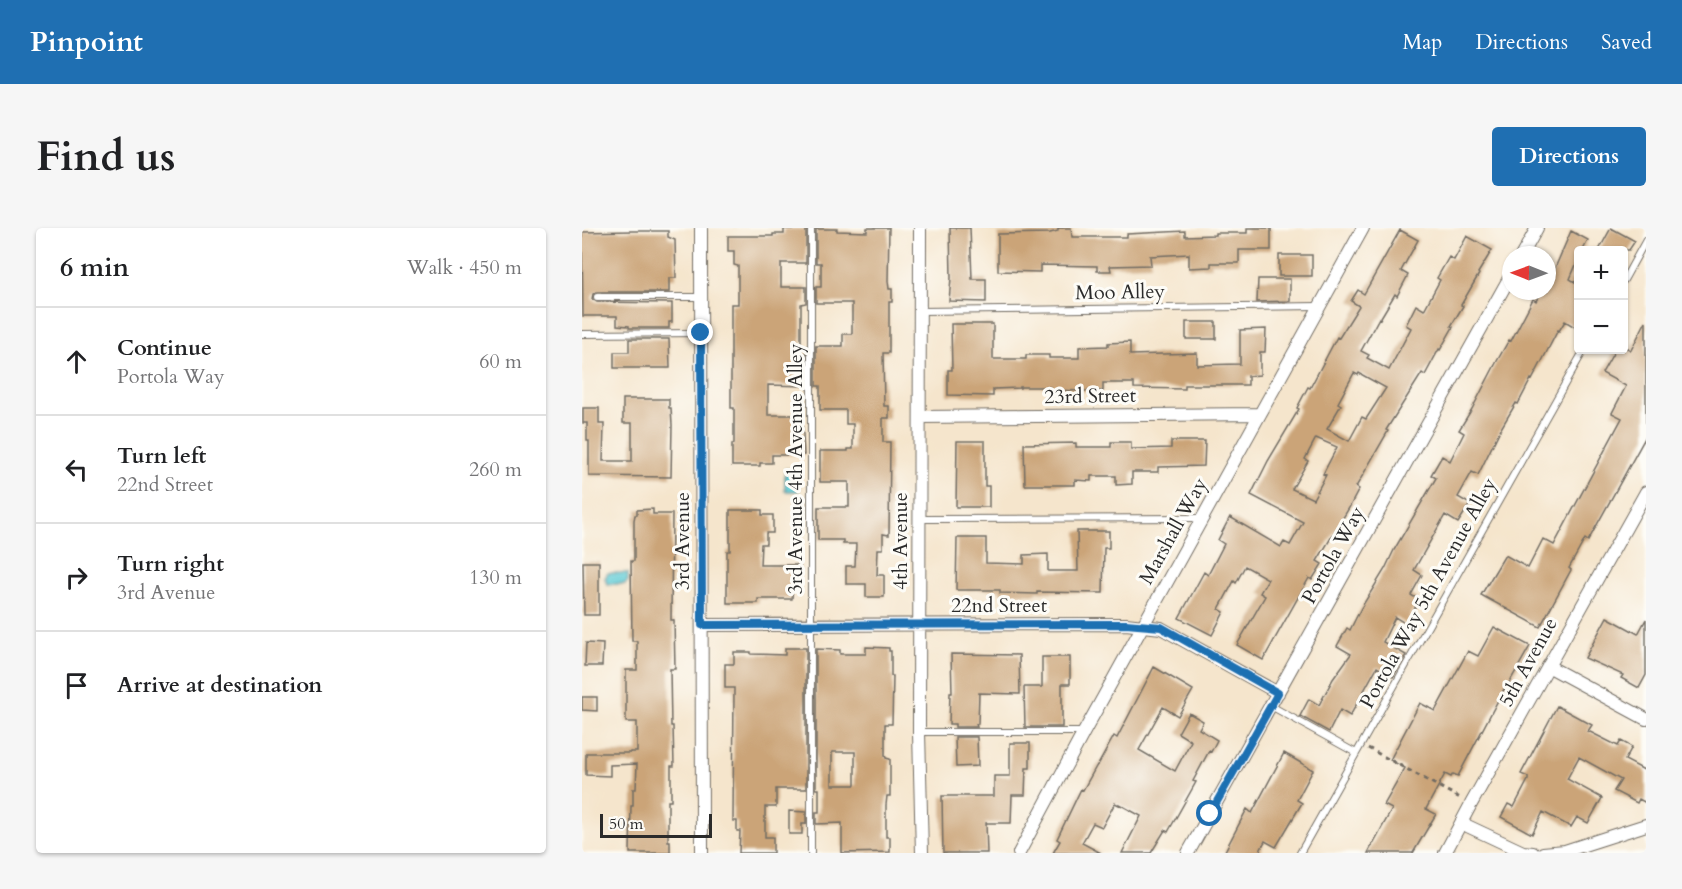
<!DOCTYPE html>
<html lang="en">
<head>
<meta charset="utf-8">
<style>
  :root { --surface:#fff; --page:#f6f6f6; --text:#202124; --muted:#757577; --line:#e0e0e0; --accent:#1f6fb2 }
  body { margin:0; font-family:Cardo,serif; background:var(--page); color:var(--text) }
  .controls { position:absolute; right:18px; top:18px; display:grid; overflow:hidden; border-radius:6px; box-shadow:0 2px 4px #0004 }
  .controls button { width:54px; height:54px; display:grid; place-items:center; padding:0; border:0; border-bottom:2px solid var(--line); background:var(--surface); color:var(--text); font:30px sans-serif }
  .compass { position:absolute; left:920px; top:18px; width:54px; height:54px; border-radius:50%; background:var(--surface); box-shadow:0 2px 4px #0004; rotate:271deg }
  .scale { position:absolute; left:18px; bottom:15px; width:112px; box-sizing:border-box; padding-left:6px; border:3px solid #2b2b2b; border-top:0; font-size:16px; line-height:21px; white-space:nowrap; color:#2b2b2b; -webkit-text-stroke:4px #fdfcf7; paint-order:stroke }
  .stop { position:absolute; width:18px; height:18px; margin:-14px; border:4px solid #1f6fb2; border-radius:50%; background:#fff }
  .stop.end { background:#1f6fb2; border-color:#fff; box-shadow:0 2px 6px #0008 }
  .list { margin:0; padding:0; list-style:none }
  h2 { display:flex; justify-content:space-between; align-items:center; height:78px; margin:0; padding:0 24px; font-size:26px }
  h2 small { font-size:20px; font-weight:400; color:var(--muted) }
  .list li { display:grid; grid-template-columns:39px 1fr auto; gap:18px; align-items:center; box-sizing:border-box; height:108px; padding:0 24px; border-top:2px solid var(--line) }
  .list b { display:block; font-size:22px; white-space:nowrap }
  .list p { margin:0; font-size:20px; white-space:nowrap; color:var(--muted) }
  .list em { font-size:20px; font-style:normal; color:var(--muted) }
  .icon { flex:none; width:33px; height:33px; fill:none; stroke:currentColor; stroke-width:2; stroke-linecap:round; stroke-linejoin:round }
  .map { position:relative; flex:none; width:1064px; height:625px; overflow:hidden; border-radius:6px }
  header { display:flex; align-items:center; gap:36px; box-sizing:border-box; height:84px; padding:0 30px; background:var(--accent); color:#fff }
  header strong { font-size:28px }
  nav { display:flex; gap:33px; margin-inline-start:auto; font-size:21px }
  .intro { display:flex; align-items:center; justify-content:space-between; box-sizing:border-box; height:144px; padding:0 36px }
  h1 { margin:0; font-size:42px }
  .button { padding:15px 27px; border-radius:6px; background:var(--accent); color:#fff; font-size:21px; font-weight:700 }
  main { display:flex; gap:36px; padding:0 36px }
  aside { flex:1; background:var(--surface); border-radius:6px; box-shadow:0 2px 4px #0004 }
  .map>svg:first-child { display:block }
  .water { fill:#5dcad4; stroke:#447a80; stroke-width:1.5 }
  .building { fill:#cba478; fill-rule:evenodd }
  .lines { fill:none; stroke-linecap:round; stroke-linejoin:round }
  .service-casing { stroke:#726c63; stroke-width:8 }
  .minor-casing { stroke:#726c63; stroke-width:14 }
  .path { stroke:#726c63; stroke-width:3; stroke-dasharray:4.5 4.5; stroke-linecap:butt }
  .service { stroke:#fff; stroke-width:6 }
  .minor { stroke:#fff; stroke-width:12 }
  .route { stroke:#1f6fb2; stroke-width:8 }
  .labels { text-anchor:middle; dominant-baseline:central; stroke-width:6; stroke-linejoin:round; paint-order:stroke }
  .street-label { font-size:20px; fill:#2b2b2b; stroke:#fdfcf7 }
</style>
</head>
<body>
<header>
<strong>Pinpoint</strong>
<nav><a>Map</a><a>Directions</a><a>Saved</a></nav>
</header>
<div class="intro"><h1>Find us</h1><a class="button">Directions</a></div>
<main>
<aside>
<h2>6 min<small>Walk · 450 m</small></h2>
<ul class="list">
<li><svg class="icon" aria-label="ahead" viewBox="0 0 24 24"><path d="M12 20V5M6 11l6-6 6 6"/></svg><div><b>Continue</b><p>Portola Way</p></div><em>60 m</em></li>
<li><svg class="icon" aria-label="left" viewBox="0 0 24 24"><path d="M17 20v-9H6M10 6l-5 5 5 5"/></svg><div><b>Turn left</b><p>22nd Street</p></div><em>260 m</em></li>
<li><svg class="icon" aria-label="right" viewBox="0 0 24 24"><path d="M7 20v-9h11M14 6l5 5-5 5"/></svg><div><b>Turn right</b><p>3rd Avenue</p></div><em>130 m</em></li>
<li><svg class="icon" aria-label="arrive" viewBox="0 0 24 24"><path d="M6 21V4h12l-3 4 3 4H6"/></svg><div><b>Arrive at destination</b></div></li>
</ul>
</aside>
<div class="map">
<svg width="1064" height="625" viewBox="0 0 1064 625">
  <rect width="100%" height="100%" fill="#fdfcf7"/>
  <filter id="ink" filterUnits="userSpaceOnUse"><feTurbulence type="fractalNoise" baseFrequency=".0167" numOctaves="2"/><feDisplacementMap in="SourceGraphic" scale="12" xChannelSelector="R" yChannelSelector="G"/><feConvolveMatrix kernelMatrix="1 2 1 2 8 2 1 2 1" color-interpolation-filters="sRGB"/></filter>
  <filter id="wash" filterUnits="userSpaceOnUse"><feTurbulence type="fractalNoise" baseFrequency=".008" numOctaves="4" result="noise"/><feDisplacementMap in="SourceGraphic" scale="24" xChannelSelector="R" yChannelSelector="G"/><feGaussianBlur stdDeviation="1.35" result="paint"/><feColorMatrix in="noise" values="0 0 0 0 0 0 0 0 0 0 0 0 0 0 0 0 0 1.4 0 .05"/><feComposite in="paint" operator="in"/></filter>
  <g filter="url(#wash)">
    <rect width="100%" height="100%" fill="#f5e5cc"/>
    <path class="water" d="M203,241h14v22h-14z
      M26,345h20v8l-3,3h-18l-2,-6z"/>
    <g id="blocks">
      <path class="building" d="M285,0h22l-1,53 1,8h3v13h-3v51h-6l1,53h5v12h-6v24h7l-1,93 -6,-1v15h-5l-1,26h7v22h-18v-13h-20v-18h9l1,-22h-13v-4h-25v-33h31v-25h-29v-31h28v-2h5v-25h-7v-14h-26v-24h-4v-40h27v-12h9v-31h-36v-16h5v-24h-5v-34h21v2l30,1z
        M368,0h20l2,51h14v23l-37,-1 2,-23z
        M476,0h13l1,9h55v-3l58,-3v5l30,-1v-2h32v-5h24v22h-32v13h-28v4l-22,1v-14l-39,2 1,9 -41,1 1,5h-14v-5l-57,-1v7l-42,-1v-37l52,-1 8,-2z
        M1029,0l24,13 -6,9h-30z
        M202,1h22v34h-25v24h25v16l-5,1v42h5v40l-38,-1v30h34l2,40h-32v8h-12v3h-28v-22h2v-36h-3v-104h7v-38l-4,-1v-14h-6v-15h45v-2h11z
        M818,2l18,10 -17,31 7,4 -11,21 -2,-2 -15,25 -1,-1 -18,33 8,4 -2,3 22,12 22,-42 -5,-3 10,-20 8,5 16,-30 -3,-2 12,-21 5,3 13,-24 25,14 -14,23 1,1 -18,31 2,1 -12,20 2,1 -13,23 -1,-1 -14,26 -3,-2 -36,57 2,1 -32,56 3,2 -10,19 -32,53 5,3 -10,16 -3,-2 -46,82 -26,-15 28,-49 -5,-3 8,-14 -23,-13 -9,17 -2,-2 -15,28 5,3 -12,23 -33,-17 25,-46 4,3 16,-31 -6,-4 12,-23 51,30 3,-5 6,3 13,-23 -52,-27 17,-34 31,-52 -2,-1 11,-21 2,1 27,-51 2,1 20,-32 -8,-5 7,-11 6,4zM772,145l4,2 1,-2 27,15 -20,31 -4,-2 -13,24 -22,-12 14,-24 -3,-2zM734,210l21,9 -14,27 3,1 -13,24 -21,-10 16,-28 -3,-2z
        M50,3h36v6l7,3 1,38h-7v14h-72l-4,2 -1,5 5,3 75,1v19h-3v6h-40v-2l-12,-1v-9h-34l-1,-84z
        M989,3l17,9 -5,10h-5v10l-8,19 8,5v45l-13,-8 -6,10 -1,-1 -16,31 -10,19 -1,-1 -13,25 -2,-1 -16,27 -22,45 -6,-3 -14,25 12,7 -12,19 -13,-8 -31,55 8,5 -11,20 8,5 -13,24 -11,-7 -12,25 23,13 -13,22 -16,-10 -27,49 -10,-6 -11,22 -29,-16 9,-17 10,6 14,-26 18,-25 -14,-8 10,-18 3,2 11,-22 24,-39 9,-19 42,-72 -5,-3 11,-19 8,5 14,-28 -5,-3 13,-21 25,-48 12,-21 2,1 22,-42 3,2 6,-10h5v-10l3,-7 2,1z
        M697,27h33v21h-33z
        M676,51h32v22l-33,1z
        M1064,93v115l-58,105 -3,-2 -16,29 2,2 -31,57 -59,-32 24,-40 23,13 15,-29 11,6 68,-127 -10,-5 14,-27 -24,-13 13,-23h8v-4l8,4z
        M604,94h30v17h-30z
        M369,96h42v35h33v-4h23v3h30v-11l29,-1v-3l22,-1v13l67,-2v12l43,-1v-34l26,-1 -1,23h-5v23l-12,1v9h-63v4l-51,-1v-5h-31v8h-20l-33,-1v-3h-30v1l-27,1v7l-45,-1v-25h4z
        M47,111h40l1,29h-56v-16h15z
        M41,171h46v9h2l1,17 -1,52 -82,-1v-35h-2v-18h-4v-15h16v16h5l-1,37h29v-38h-9z
        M375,213h28v45h4v21h-33z
        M589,213h34l-1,25 -46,1v5h-26v12l-16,1v-9h-25v5l-16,-1v5h-50l-1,-41 52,-1v4h35v-5h20v7l40,-1z
        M71,281v5h19l-1,106h3l1,49h-5l1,57h2l1,40h-3v35h-3v40h2v12h-40l1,-47h2v-17h3l1,-25 -27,1v11l-24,-1v-22h44v-1h7v-30h-11v-52h11v-29h-5l-1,-80h3v-41l1,-5h2v-5z
        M148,282h32v5h11v18h-7v11h-5l-1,21h40v14h-7l-1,20h-34v4h-31v-52h3z
        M495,303h32v17h-5l-1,45 -66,-1v2l-37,-1v-3h-44l1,-52h29v25l38,1v-9l24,-1v17h30z
        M1,334h16v53h-15z
        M1025,389l31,17 8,-15v56l-7,13 -18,-10 2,-3 -38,-17z
        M912,399l36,19 -25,44 -1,-1 -46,87 -5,-2 -2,3 -6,-3 -19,35 10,5 -23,39h-45l24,-44 -8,-4 21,-37 -15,-8 30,-57 15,8 33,-60 10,5z
        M4,415l17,1 -1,22h-17z
        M284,419l23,1v3h2v25h2l-1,48h-7v31l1,3 4,1v37h-3l-1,9v32h4v15l-48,1v-30l-26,1v-12h3v-23h-3v-140l24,1v4h26zM250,524h23v33h-23z
        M203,420h21v141h-30v18h-11v30h8v16h-34l1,-22h-3v-10h-4l1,-133h-9v-24h9v-12h17v2l34,1z
        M369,426l68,1 1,39 -41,-1 -1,31h-2l1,3h-22v-3h-6l1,-31h2z
        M460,429h28v27h-8v43h-37l-1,-40h18z
        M572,439l39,23 -15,26 -15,-9 -24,43 36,21 16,-30 -13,-8 11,-20 14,8 -4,8 18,11 -6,12 -2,-1 -16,30 3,1 -28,50 -3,-2 -14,23h-29l19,-37 -22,-12v1l-4,-2 -13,24 -9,-4 -11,20 19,10h-48l7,-12 -3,-2 24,-50 2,1 14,-25h1l16,-29 3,2z
        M0,469h15v14l-15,-1z
        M975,478l35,19 -4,6 30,15 3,-5 11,6 -7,13 21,11v32l-7,-4 -2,4 -23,-12 7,-11 -42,-23 -12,22 35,19 -14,25 -11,-6 -6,10 -28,-15 -11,22 -31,-17 7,-13 6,3 14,-27v-3l-7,-3z
        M373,509h22l1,29 -22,1z
        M428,515h20v25h-4l-1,27h-13l-1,28h-25l1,30h-44l-1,-57h52v-20h16z
        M702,525l29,17 -16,30 5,3 -26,44 -11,-6 -6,12h-35l23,-44 5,4z
        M207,583l17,1v12h-4v10h-13z"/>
    </g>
  </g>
  <g filter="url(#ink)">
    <use href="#blocks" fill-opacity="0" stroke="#726c63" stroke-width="1.5"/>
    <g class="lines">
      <defs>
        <path id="service" d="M1042,52l22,-40
          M15,69h104
          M338,83l400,-5
          M0,106l119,-1
          M338,291l283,-1
          M689,478l85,47
          M337,504h164
          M229,625v-625
          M718,625l284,-503"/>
        <path id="minor" d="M119,0l1,625
          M338,0l-1,504 3,121
          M940,27l15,-27
          M338,189l340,-3
          M120,397l424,-1 35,4 117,65
          M966,438l98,53
          M879,595l62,29 10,1
          M437,625l65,-121 279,-504
          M606,625l323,-578
          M863,625l26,-49 175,-312
          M961,625l22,-2 81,-26"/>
      </defs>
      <use href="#service" class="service-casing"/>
      <use href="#minor" class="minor-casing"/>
      <path class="path" d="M786,520l92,50"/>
      <use href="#service" class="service"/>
      <use href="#minor" class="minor"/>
    </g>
  </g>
  <g class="lines" filter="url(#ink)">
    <path class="route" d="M119,105l1,292 424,-1 35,3 117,66 -68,121"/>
  </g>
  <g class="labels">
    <g class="street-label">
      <text transform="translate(538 64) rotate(-1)">Moo Alley</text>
      <text transform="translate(508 168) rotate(-1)">23rd Street</text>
      <text transform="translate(213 241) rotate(-90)">3rd Avenue 4th Avenue Alley</text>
      <text transform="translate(591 303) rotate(-61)">Marshall Way</text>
      <text transform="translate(100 313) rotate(-90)">3rd Avenue</text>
      <text transform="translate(318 313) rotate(-90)">4th Avenue</text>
      <text transform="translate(751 327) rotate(-61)">Portola Way</text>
      <text transform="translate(846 365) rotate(-61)">Portola Way 5th Avenue Alley</text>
      <text x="417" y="377">22nd Street</text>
      <text transform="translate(946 434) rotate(-61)">5th Avenue</text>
    </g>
  </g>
</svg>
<div class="controls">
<button>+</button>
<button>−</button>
</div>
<svg class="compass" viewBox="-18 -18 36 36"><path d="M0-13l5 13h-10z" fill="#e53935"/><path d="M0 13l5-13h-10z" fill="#757577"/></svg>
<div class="scale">50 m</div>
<div class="stop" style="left:628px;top:586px"></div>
<div class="stop end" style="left:119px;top:105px"></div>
</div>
</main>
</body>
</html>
